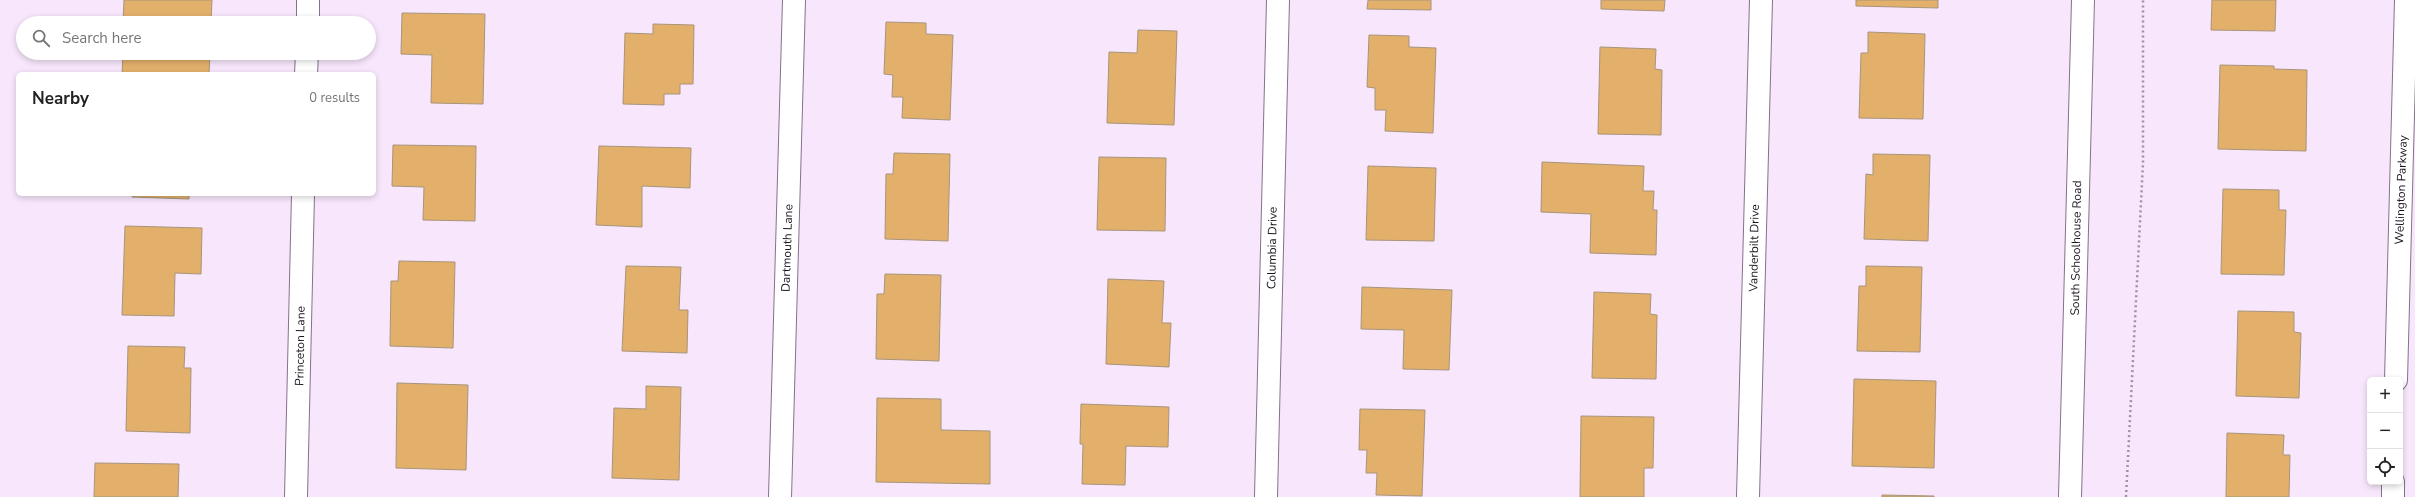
<!DOCTYPE html>
<html lang="en">
<head>
<meta charset="utf-8">
<style>
  :root { --surface:#fff; --page:#f6f6f6; --text:#222; --muted:#767676; --line:#e0e0e0 }
  body { margin:0; font-family:"Nunito Sans",sans-serif; background:var(--page); color:var(--text) }
  .controls { position:absolute; right:12px; bottom:12px; display:grid; overflow:hidden; border-radius:6px; box-shadow:0 2px 6px #0003 }
  .controls button { width:36px; height:36px; display:grid; place-items:center; padding:0; border:0; border-bottom:1px solid var(--line); background:var(--surface); color:var(--text); font:20px sans-serif }
  .list { margin:0; padding:0; list-style:none }
  h2 { display:flex; justify-content:space-between; align-items:center; height:52px; margin:0; padding:0 16px; font-size:17px }
  h2 small { font-size:13px; font-weight:400; color:var(--muted) }
  .icon { flex:none; width:22px; height:22px; fill:none; stroke:currentColor; stroke-width:2; stroke-linecap:round; stroke-linejoin:round }
  .map { position:relative; flex:none; width:2415px; height:497px; overflow:hidden }
  .search { position:absolute; background:var(--surface); box-shadow:0 2px 6px #0003; left:16px; top:16px; width:360px; height:44px; display:flex; align-items:center; gap:10px; box-sizing:border-box; padding:0 14px; border-radius:22px; color:var(--muted); font-size:15px }
  .panel { position:absolute; background:var(--surface); box-shadow:0 2px 6px #0003; left:16px; top:72px; width:360px; height:124px; border-radius:6px }
  .map>svg:first-child { display:block }
  .building { fill:#e3b06b; stroke:#a8947b }
  .lines { fill:none; stroke-linecap:round; stroke-linejoin:round }
  .street-casing { stroke:#85728a; stroke-width:24 }
  .secondary-casing { stroke:#85728a; stroke-width:24 }
  .path { stroke:#9e91a3; stroke-width:2.5; stroke-dasharray:2 3; stroke-linecap:butt }
  .street { stroke:#fff; stroke-width:22 }
  .secondary { stroke:#fff; stroke-width:22 }
  .labels { text-anchor:middle; dominant-baseline:central; stroke-width:3.5; stroke-linejoin:round; paint-order:stroke }
  .street-label { font-size:12px; fill:#19121c; stroke:#fff }
</style>
</head>
<body>
<div class="map">
<svg width="2415" height="497" viewBox="0 0 2415 497">
  <rect width="100%" height="100%" fill="#f7e6fc"/>
  <path class="building" d="M124,0h88l-1,23h-88z
    M1368,0h63v10l-64,-1z
    M1601,0h64l-1,11 -63,-2z
    M1856,0h82v8l-82,-2z
    M2212,0h64l-1,31 -64,-1z
    M402,13l83,1 -2,90 -52,-1 1,-48 -31,-1z
    M886,22l40,1v11l27,1 -3,85 -48,-2 1,-21h-11l1,-22 -9,-1z
    M653,24l41,1 -1,59h-13v10h-16v11l-41,-1 2,-71 28,1z
    M1138,30l39,1 -3,94 -67,-2 2,-71 28,1z
    M1868,32l57,2 -2,85 -64,-1 2,-65h7z
    M1369,35l40,1v11l27,1 -3,85 -48,-2 1,-21h-11v-22l-8,-1z
    M1600,47l56,2 -1,20 7,1 -1,65 -63,-1z
    M123,53h87l-1,21h-87z
    M2220,65l54,1v3l33,1 -1,81 -88,-2z
    M393,145l83,1 -1,75 -52,-1 1,-33 -32,-1z
    M599,146l92,2 -1,40 -48,-2v41l-46,-2z
    M894,153l56,1 -2,87 -63,-2 1,-65h7z
    M1873,154l57,1 -2,86 -64,-2 2,-65 7,1z
    M1099,157l67,1 -1,73 -68,-1z
    M1542,162l102,4 -1,25h11l-1,19h4l-1,45 -66,-2 1,-39 -50,-2z
    M1368,166l68,2 -2,73 -68,-1z
    M2223,189l56,1v20h7l-2,65 -63,-1z
    M133,194h56v5l-57,-2z
    M125,226l77,2 -1,46 -26,-1 -1,43 -52,-1z
    M399,261l56,1 -2,86 -63,-2 1,-65h7z
    M626,266l55,1 -2,43h9l-1,43 -65,-2z
    M1866,266l56,1 -2,85 -63,-1 2,-65h7z
    M885,274l56,1 -2,86 -63,-2 1,-65h7z
    M1108,279l56,2 -2,42h9l-2,44 -63,-3z
    M1362,287l90,3 -3,80 -46,-1 1,-39 -43,-1z
    M1594,292l57,2 -1,20 7,1 -1,64 -64,-1z
    M2238,311l56,1v20l7,1 -2,65 -63,-2z
    M128,346l57,1 -1,21h7l-1,65 -64,-2z
    M1854,379l82,2 -2,87 -82,-2z
    M397,383l71,2 -2,85 -70,-2z
    M646,386l35,1 -2,93 -67,-2 2,-70 32,1z
    M877,398l64,1v31l49,1v53l-114,-2z
    M1081,404l88,3 -1,40 -42,-1 -1,39 -43,-1 1,-40h-3z
    M1360,409l65,1 -3,86 -46,-1 1,-22h-11l1,-23h-8z
    M1581,416l73,1 -1,51h-9v29h-64z
    M2227,433l57,2 -1,20h7l-1,42h-63z
    M95,463l84,1 -1,33h-84z
    M1882,495l52,1v1h-52z"/>
  <g class="lines">
    <defs>
      <path id="street" d="M308,23v-23
        M306,74l1,-21
        M2396,380l10,-380
        M296,497l7,-303
        M780,497l14,-497
        M1266,497l12,-497
        M1748,497l13,-497
        M2393,497v-15"/>
      <path id="secondary" d="M2070,497l13,-497"/>
    </defs>
    <use href="#street" class="street-casing"/>
    <use href="#secondary" class="secondary-casing"/>
    <path class="path" d="M2126,497l17,-334v-163"/>
    <use href="#street" class="street"/>
    <use href="#secondary" class="secondary"/>
  </g>
  <g class="labels">
    <g class="street-label">
      <text transform="translate(2401 190) rotate(-88)">Wellington Parkway</text>
      <text transform="translate(787 248) rotate(-88)">Dartmouth Lane</text>
      <text transform="translate(1272 248) rotate(-89)">Columbia Drive</text>
      <text transform="translate(1754 248) rotate(-89)">Vanderbilt Drive</text>
      <text transform="translate(2076 248) rotate(-89)">South Schoolhouse Road</text>
      <text transform="translate(300 346) rotate(-89)">Princeton Lane</text>
    </g>
  </g>
</svg>
<div class="controls">
<button>+</button>
<button>−</button>
<button><svg class="icon" aria-label="locate" viewBox="0 0 24 24"><circle cx="12" cy="12" r="6"/><path d="M12 2v4M12 18v4M2 12h4M18 12h4"/></svg></button>
</div>
<div class="search"><svg class="icon" aria-label="search" viewBox="0 0 24 24"><circle cx="10" cy="10" r="6"/><path d="M15 15l6 6"/></svg>Search here</div>
<section class="panel">
<h2>Nearby<small>0 results</small></h2>
<ul class="list">
</ul>
</section>
</div>
</body>
</html>
